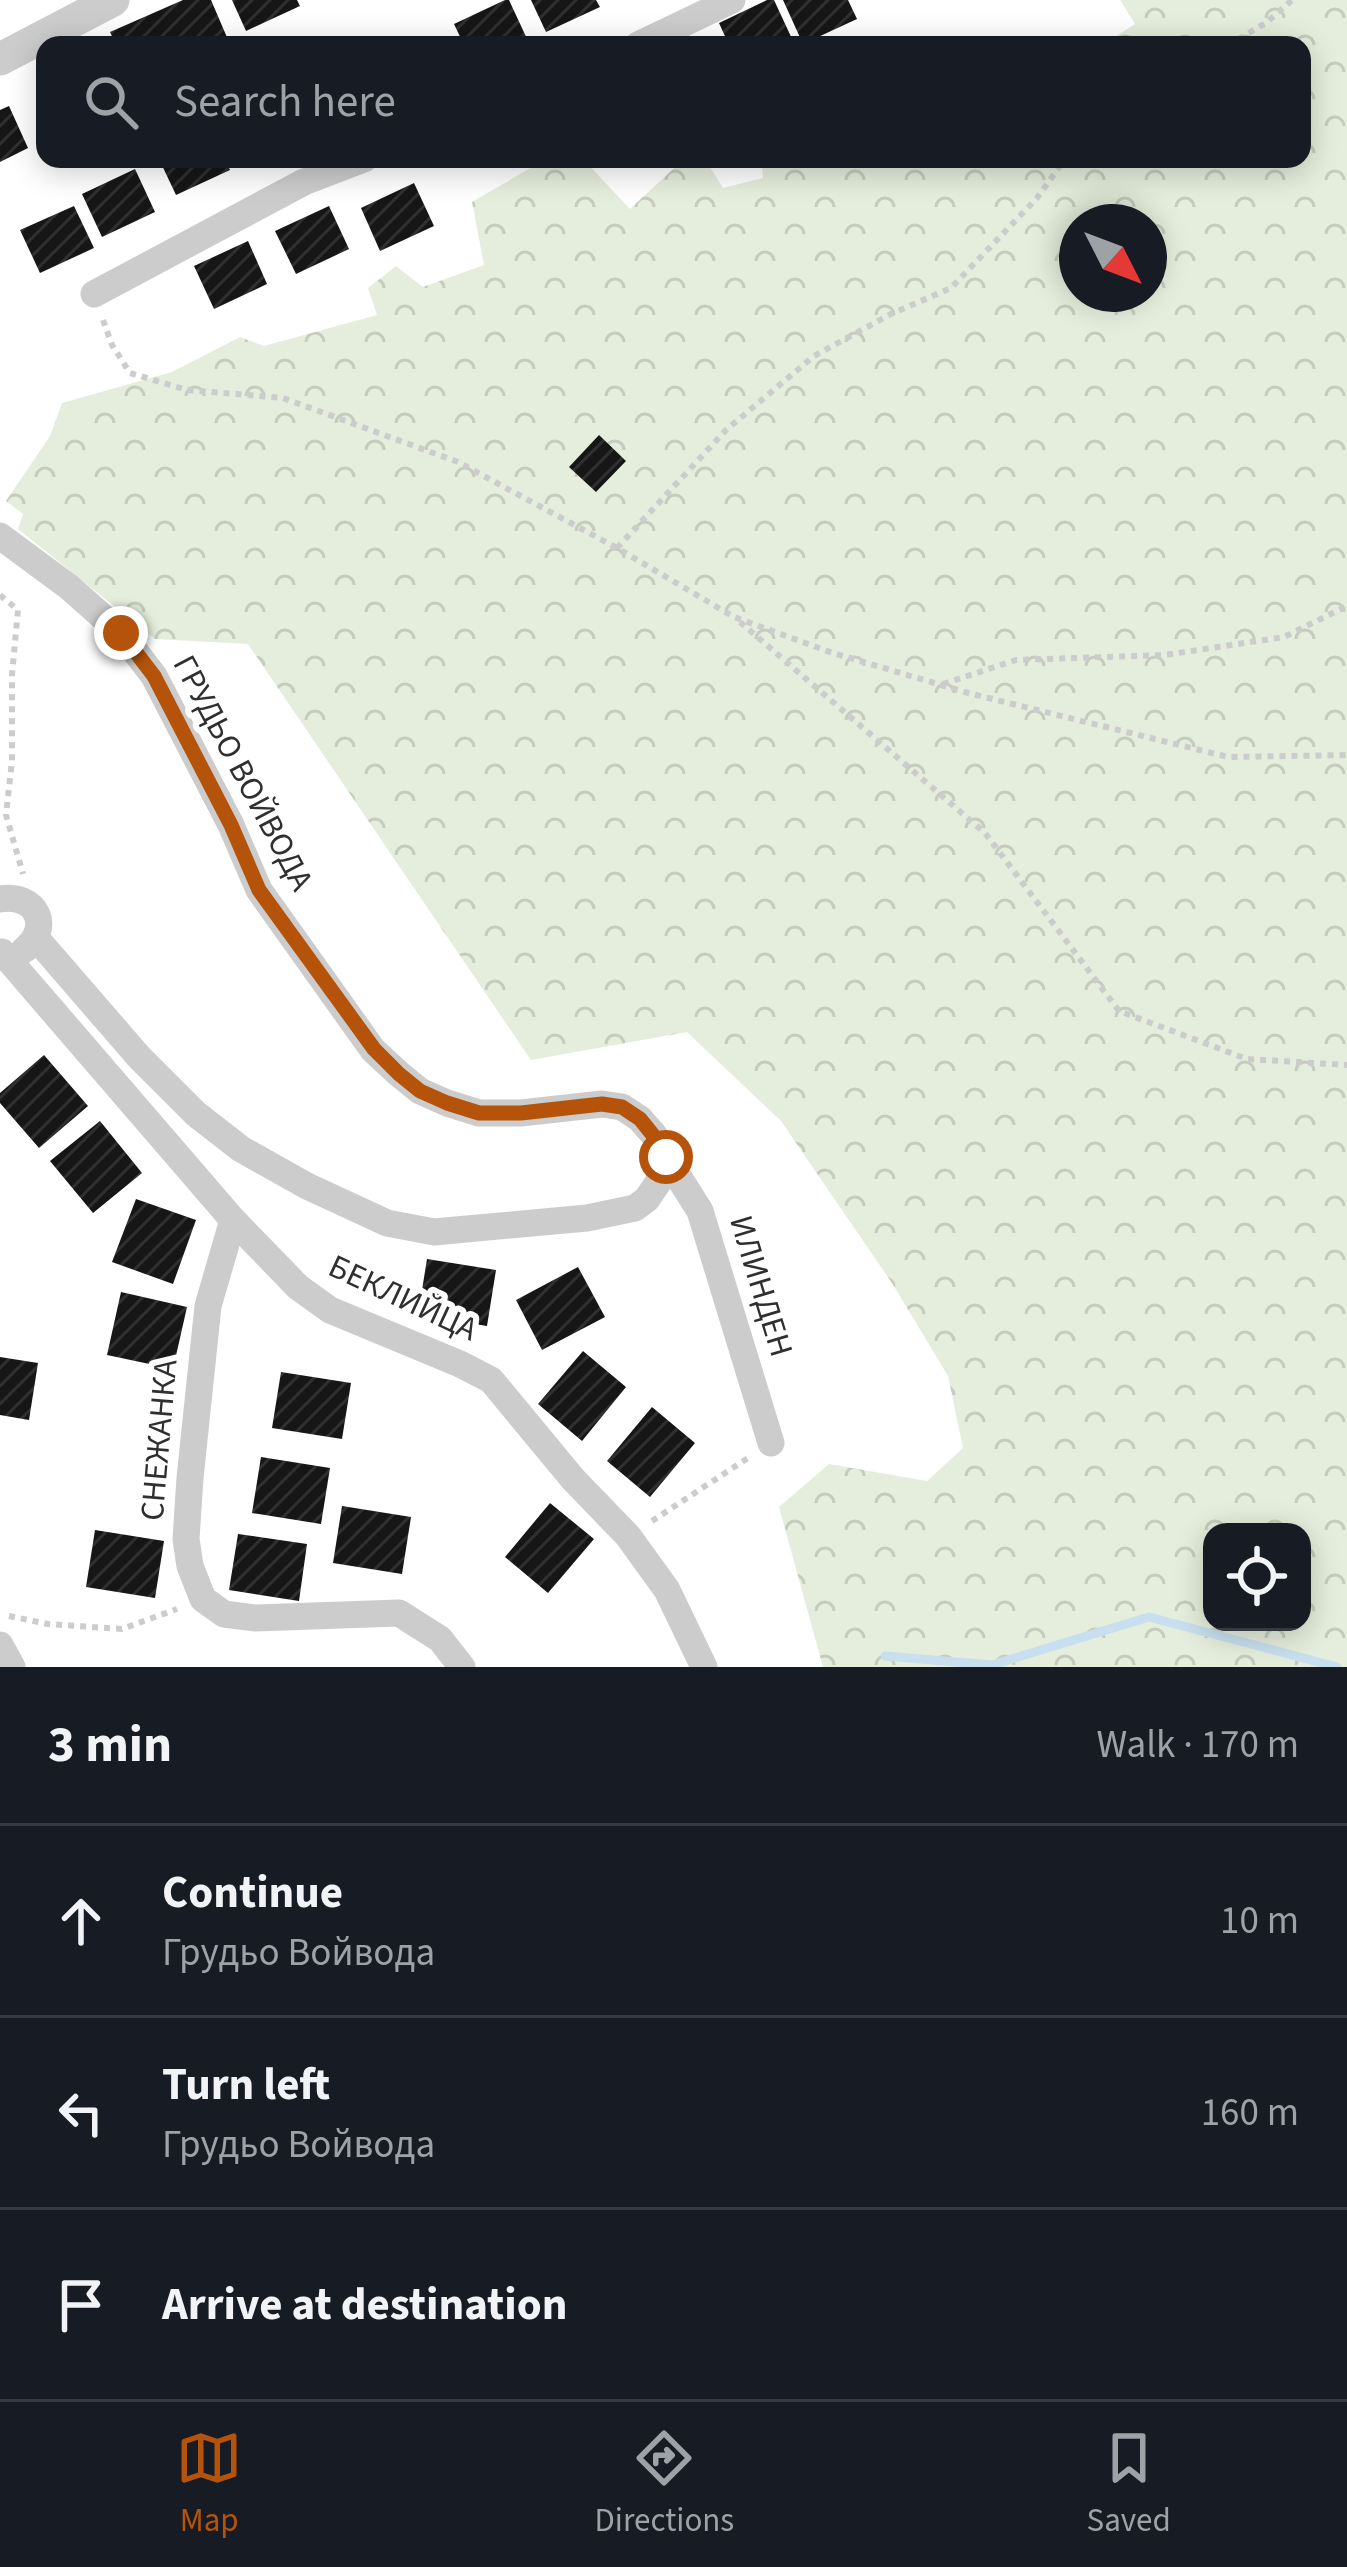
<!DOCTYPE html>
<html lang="en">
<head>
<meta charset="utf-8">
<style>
  :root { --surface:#171b24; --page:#242831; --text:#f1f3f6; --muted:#9ea1a6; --line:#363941; --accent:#b45309 }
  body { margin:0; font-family:"Source Sans 3",sans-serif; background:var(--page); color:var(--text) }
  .controls { position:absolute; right:36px; bottom:36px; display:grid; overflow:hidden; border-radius:24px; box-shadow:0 6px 30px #0003 }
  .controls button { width:108px; height:108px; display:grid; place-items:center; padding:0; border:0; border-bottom:3px solid var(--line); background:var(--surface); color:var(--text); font:60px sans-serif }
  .compass { position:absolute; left:1059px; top:204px; width:108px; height:108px; border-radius:50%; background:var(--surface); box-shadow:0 6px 30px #0003; rotate:132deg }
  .stop { position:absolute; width:36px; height:36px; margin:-27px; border:9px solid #b45309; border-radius:50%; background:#fff }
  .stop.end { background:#b45309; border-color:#fff; box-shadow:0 3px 12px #0008 }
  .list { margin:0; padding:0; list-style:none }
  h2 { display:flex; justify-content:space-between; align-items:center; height:156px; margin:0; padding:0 48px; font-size:51px }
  h2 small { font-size:39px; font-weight:400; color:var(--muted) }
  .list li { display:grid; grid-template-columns:78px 1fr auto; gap:36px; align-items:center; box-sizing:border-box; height:192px; padding:0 48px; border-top:3px solid var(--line) }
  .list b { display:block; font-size:45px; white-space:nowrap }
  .list p { margin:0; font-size:39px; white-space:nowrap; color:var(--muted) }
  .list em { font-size:39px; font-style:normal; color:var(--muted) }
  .icon { flex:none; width:66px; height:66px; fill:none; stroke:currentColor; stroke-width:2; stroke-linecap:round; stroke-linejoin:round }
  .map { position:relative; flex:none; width:1347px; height:1667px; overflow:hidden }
  .search { position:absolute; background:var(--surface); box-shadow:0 6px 30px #0003; left:36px; right:36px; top:36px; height:132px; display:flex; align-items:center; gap:30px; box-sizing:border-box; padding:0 42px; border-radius:24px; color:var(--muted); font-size:45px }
  .sheet { height:732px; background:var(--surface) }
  nav { display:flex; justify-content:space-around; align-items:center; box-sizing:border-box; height:168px; border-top:3px solid var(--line); background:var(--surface); font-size:33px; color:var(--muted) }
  nav a { display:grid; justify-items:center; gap:6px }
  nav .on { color:var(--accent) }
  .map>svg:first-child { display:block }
  .forest { fill:url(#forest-crowns); fill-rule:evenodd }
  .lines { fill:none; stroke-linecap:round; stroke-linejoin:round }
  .stream { stroke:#c7dfee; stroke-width:9 }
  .building { fill:url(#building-hatch) }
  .path { stroke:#ccc; stroke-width:6; stroke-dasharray:6 6; stroke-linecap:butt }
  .minor { stroke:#ccc; stroke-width:27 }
  .tertiary { stroke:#ccc; stroke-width:33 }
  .route { stroke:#b45309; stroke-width:15 }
  .labels { text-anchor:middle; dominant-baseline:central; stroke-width:12; stroke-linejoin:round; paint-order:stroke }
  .street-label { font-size:33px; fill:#2f2f2f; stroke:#fff }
</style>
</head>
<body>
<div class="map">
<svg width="1347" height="1667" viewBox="0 0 1347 1667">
  <defs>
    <pattern id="forest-crowns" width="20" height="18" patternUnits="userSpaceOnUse" patternTransform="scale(3)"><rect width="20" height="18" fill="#e5eddc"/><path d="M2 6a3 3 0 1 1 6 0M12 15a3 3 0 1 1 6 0" fill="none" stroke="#c5ccbd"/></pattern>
    <pattern id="building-hatch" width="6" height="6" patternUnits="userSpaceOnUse" patternTransform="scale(3)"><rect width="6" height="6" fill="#161616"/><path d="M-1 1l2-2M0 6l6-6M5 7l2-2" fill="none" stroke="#303030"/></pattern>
  </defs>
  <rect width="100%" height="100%" fill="#fff"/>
  <path class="forest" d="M1120,0h227v1667h-524l-44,-160 50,-43 98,17 36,-33 -15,-72 -56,-93 -111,-162 -94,-89 -156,28 -283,-416 -93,-5 -137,-110 5,-15 -17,-13 44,-65 12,-33 110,-31 68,-35 24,9 113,-31 -9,-27 28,-22 27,21 61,-22 -12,-63 74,-43h37l47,50 54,-50h21l18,29 40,-10 -2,-19h541v-114h-200l33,-21zM1077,222h72v72h-72zM1212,1532h90v90h-90z"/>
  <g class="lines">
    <path class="stream" d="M885,1656l107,9 157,-48 188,50"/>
  </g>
  <path class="building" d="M183,0h28l18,42 -8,3h-105l-6,-13z
    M232,0h65l3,6 -54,25z
    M505,0h4l19,41 -8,4h-56l-10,-21z
    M531,0h65l4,7 -54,25z
    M767,0h7l19,41 -10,4h-54l-10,-22z
    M783,0h65l9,19 -54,25z
    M9,106l19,42 -28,14v-52z
    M159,159h66l5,11 -54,25z
    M135,169l20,43 -53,25 -20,-43z
    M414,183l20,43 -54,25 -19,-43z
    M74,206l20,42 -54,25 -20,-43z
    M329,206l20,43 -53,25 -21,-43z
    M248,241l19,43 -53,25 -20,-43z
    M599,435l27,26 -30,31 -27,-25z
    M44,1055l44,51 -49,42 -39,-45v-10z
    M100,1121l42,52 -49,40 -43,-52z
    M136,1199l60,21 -23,64 -61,-22z
    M427,1259l69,11 -9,56 -69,-11z
    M578,1267l27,50 -63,33 -26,-50z
    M121,1292l66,15 -14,62 -66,-14z
    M583,1351l43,36 -44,54 -44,-37z
    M0,1357l38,6 -9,57 -29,-5z
    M281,1372l70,11 -9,56 -70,-11z
    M652,1407l43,36 -45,54 -43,-36z
    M261,1457l69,11 -9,56 -69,-11z
    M550,1503l44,36 -46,54 -43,-36z
    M342,1506l69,11 -9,57 -69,-11z
    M95,1530l69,11 -9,57 -69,-11z
    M238,1534l69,10 -8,57 -70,-11z"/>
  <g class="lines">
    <path class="path" d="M1228,45l38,-22 26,-23
      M103,320l9,25 18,28 57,17 96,8 175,64 159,86 117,69 96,35 138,41 260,64 119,-2
      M617,548l109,-118 88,-74 77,-42 60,-26 86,-90 28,-39
      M0,595l18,15 -6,65v86l-6,54 17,59
      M740,622l245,211 134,178 128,48 100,6
      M943,684l73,-24 149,-5 119,-18 63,-31
      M652,1521l99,-65
      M9,1616l39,8 74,5 55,-20"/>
    <path class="minor" d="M638,45l94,-45
      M94,294l210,-112 60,-23
      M0,536l69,51 52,46 33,43 77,149 28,65 114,160 26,24 21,17 27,12 32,10h42l81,-9 20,3 18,12 14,16 12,22 -7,24 -12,18 -12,9 -48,10 -153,14 -47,-9 -80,-37 -66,-37 -45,-35 -57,-57 -103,-119
      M0,899c36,-6 53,28 24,51
      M2,952l231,268 65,67 32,23 130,54 31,16 82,99 55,57 39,54 37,77
      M666,1157l34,54 71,232
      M233,1220l-25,86 -18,172 -4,61 4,27 13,33 21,15 32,4 143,-5 41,26 22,28
      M0,1645l12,22"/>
    <path class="tertiary" d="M0,59l113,-59"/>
  </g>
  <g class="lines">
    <path class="route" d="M121,633l33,43 77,149 28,65 115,159 25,25 21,17 27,12 32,10h42l81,-9 20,3 18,12 13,16 13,22"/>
  </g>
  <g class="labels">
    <g class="street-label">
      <text transform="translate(243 773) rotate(62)">ГРУДЬО ВОЙВОДА</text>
      <text transform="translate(761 1286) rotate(73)">ИЛИНДЕН</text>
      <text transform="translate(403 1298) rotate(25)">БЕКЛИЙЦА</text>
      <text transform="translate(159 1440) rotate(-85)">СНЕЖАНКА</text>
    </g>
  </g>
</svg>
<div class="controls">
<button><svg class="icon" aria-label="locate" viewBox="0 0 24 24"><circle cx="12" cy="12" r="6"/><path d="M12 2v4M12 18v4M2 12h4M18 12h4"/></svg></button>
</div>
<svg class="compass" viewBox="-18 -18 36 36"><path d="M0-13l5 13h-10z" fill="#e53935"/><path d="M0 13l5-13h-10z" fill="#9ea1a6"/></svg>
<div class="stop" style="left:666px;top:1157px"></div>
<div class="stop end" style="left:121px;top:633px"></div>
<div class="search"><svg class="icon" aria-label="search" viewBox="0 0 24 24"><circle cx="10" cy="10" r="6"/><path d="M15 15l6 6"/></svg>Search here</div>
</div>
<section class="sheet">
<h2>3 min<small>Walk · 170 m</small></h2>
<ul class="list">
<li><svg class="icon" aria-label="ahead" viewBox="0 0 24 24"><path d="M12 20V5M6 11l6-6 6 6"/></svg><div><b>Continue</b><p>Грудьо Войвода</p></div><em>10 m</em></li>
<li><svg class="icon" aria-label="left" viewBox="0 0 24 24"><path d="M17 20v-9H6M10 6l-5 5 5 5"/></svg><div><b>Turn left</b><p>Грудьо Войвода</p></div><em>160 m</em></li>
<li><svg class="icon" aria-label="arrive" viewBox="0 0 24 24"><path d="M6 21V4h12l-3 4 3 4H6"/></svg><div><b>Arrive at destination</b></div></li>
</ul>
</section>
<nav>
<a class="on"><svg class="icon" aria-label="map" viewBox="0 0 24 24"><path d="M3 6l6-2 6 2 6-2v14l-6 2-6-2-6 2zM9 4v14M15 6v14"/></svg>Map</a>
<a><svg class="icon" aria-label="directions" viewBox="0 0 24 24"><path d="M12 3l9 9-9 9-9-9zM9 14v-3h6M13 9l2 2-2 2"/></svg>Directions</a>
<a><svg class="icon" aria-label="saved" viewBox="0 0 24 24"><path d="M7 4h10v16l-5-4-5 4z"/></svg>Saved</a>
</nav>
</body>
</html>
